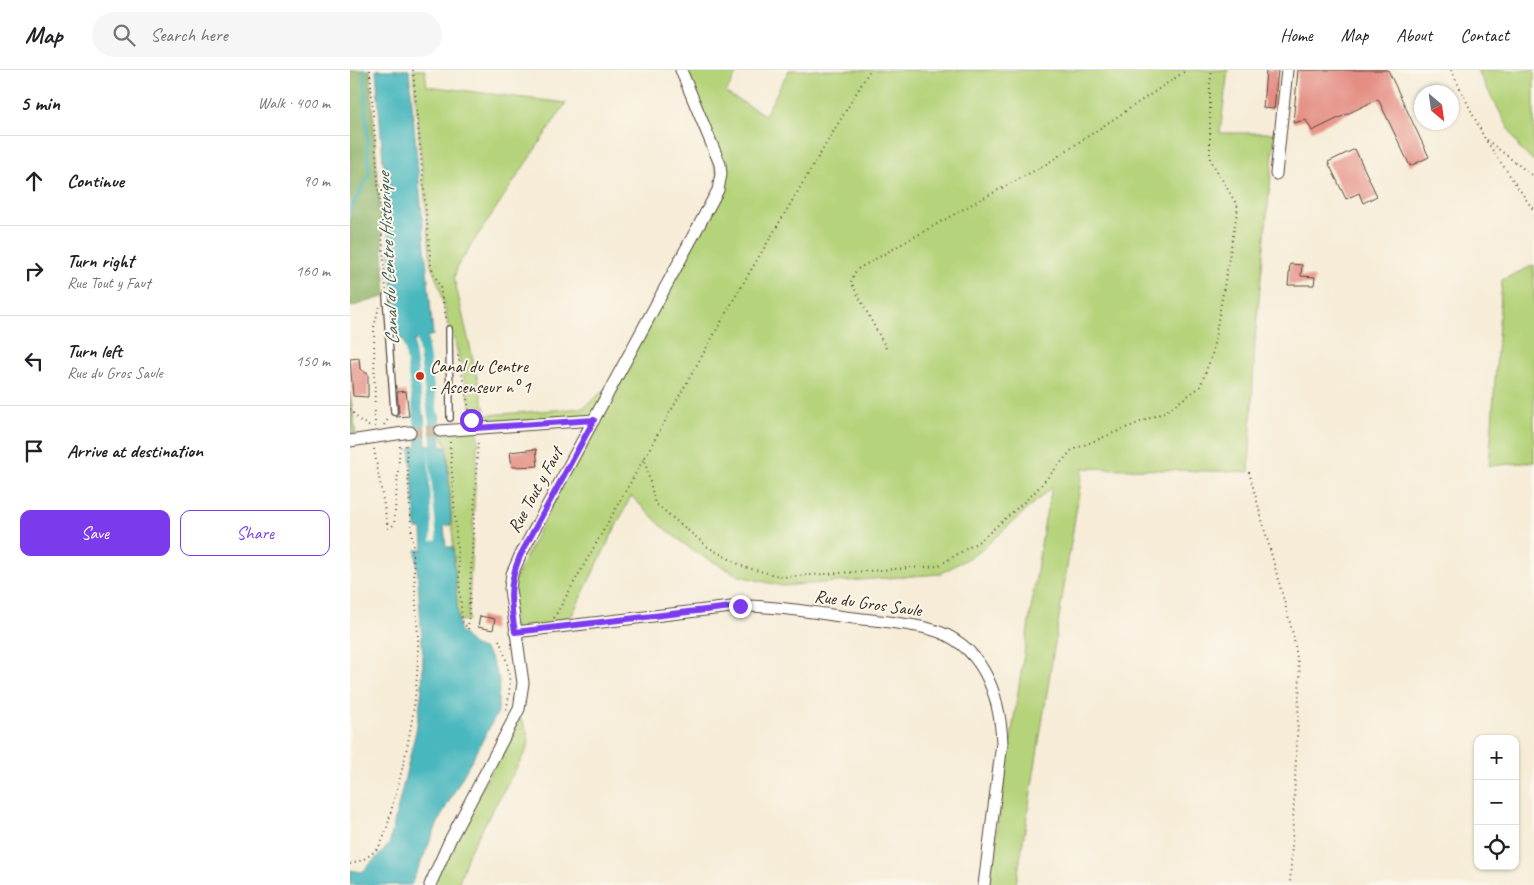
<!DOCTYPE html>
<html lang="en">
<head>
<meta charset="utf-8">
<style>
  :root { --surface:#fff; --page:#f6f6f6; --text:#202124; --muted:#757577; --line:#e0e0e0; --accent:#7c3aed }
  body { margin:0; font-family:Caveat,sans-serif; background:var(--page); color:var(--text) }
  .controls { position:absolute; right:15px; bottom:15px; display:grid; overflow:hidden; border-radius:10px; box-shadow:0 1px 4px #0004 }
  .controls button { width:45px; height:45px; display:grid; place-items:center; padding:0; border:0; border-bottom:1px solid var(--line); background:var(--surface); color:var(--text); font:25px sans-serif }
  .compass { position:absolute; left:1064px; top:15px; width:45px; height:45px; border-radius:50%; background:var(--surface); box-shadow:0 1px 4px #0004; rotate:151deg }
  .stop { position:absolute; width:15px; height:15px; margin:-11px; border:4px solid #7c3aed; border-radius:50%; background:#fff }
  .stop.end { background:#7c3aed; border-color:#fff; box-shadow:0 1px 5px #0008 }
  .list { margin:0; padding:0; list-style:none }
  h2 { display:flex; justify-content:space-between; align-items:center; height:65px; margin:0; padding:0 20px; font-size:21px }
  h2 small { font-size:16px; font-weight:400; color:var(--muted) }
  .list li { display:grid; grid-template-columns:32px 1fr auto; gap:15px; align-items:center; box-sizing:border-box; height:90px; padding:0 20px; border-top:1px solid var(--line) }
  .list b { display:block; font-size:19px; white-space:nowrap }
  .list p { margin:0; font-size:16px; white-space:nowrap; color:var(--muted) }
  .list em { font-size:16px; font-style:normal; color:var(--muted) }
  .actions { display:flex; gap:10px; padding:15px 20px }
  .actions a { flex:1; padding:11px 0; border:1px solid var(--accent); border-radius:10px; text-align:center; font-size:18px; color:var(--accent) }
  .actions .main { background:var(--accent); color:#fff }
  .icon { flex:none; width:28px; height:28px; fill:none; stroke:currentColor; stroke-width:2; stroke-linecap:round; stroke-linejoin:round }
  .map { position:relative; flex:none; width:1184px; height:815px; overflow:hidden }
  header { display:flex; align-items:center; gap:30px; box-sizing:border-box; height:70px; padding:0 25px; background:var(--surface); border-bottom:1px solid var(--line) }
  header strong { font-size:24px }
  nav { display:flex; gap:28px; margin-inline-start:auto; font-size:18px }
  .search { width:350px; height:45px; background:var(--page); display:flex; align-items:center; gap:12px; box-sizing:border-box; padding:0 18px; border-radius:28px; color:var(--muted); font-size:19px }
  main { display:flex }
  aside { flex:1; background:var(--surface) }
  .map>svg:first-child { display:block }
  .green { fill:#b5d37a; stroke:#787e4c }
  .forest { fill:#90b56a; stroke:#667044 }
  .water { fill:#48b7be; stroke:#42706e }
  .pier { fill:#f6ecd7 }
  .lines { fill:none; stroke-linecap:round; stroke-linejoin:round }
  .stream { stroke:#48b7be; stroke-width:3 }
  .canal { stroke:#48b7be; stroke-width:10 }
  .building { fill:#e48e83 }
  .street-tunnel { stroke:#d1c5b2; stroke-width:11; stroke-dasharray:11 5.5; stroke-linecap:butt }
  .lane-casing { stroke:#57473a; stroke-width:8 }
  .street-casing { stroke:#57473a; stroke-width:13 }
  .path { stroke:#57473a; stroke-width:2; stroke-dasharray:1 4; stroke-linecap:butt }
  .lane { stroke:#fff; stroke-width:5.5 }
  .street { stroke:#fff; stroke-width:11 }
  .route { stroke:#7c3aed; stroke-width:6 }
  .poi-dot { fill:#c8321e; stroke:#fbf7ec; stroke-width:2 }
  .labels { text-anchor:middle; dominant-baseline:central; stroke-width:4; stroke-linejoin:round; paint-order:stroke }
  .poi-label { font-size:18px; fill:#3b2a1e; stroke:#fbf7ec; text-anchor:start }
  .street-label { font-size:18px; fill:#3b2a1e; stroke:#fbf7ec }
  .water-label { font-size:19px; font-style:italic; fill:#405b56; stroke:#fbf7ec }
</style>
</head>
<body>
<header>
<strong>Map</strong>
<div class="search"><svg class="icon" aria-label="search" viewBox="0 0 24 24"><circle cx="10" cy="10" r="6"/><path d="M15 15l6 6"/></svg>Search here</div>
<nav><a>Home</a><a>Map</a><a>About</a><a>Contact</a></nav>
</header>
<main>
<aside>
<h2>5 min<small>Walk · 400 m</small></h2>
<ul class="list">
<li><svg class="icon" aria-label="ahead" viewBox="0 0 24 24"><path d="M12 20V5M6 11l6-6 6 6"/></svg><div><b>Continue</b></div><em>90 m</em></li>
<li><svg class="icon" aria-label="right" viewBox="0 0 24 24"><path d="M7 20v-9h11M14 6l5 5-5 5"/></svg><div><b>Turn right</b><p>Rue Tout y Faut</p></div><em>160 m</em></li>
<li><svg class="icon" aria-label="left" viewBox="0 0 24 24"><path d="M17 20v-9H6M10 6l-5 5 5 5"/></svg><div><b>Turn left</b><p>Rue du Gros Saule</p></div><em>150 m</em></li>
<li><svg class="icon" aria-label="arrive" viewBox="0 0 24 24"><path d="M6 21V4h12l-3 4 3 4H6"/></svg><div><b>Arrive at destination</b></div></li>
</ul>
<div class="actions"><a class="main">Save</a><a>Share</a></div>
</aside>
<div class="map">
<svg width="1184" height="815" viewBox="0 0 1184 815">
  <rect width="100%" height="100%" fill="#fbf7ec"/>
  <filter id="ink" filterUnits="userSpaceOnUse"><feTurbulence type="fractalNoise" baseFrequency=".02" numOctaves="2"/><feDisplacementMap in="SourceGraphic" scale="10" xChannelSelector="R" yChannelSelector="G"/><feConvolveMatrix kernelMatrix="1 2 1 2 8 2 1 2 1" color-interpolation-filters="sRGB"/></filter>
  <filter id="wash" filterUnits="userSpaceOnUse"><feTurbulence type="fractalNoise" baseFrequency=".0096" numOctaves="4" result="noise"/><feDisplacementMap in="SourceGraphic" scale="20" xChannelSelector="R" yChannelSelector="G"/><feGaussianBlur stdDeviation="1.12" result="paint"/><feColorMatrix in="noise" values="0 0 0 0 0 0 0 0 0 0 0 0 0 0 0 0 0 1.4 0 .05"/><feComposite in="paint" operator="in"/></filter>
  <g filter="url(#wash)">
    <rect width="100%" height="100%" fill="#f6ecd7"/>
    <path class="green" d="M63,0h12l2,16 139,17 -108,162 -4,13 32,137 97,-7 31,-26 106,-201 -39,-111h57l-12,23 39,22 24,-45h439l-8,63h55l-20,207 -6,132 -166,-4 -67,417h-28l57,-366 7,-32 -73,65 -39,22 -158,12 -43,-10 -47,-26 -27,-21 -34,-33 -64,129 -52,7 -5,-43 84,-169 -118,9 2,6 -10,185 -10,1 -11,-174 -6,-13 35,-6 -21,-86 -6,-13 -9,-41 -9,-22z
      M1127,0h57v91l-14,-12z
      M1184,195v197l-45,4 13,-186z
      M170,648c7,11 10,18 7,31l-58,103 -11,33h-28z"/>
    <path class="forest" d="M0,0h20l16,226 -36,11z
      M0,322l7,49h-7z"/>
    <path class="water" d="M26,0h33l24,265 -6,2 1,9h-7l-4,-7 -3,3v5l-9,1 -2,-9h-6z
      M89,344l2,32 6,1 4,78 -7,1 2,21h7l6,83 14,15 12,5 6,8 8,22 -1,32 -57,104 -30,69h-61v-15l12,2 27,-27 27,-114 6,-42 1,-32 -7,-107h7l-1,-21h-6l-6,-80 7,-3 -2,-30 9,-1 2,30h6l-3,-30z"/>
    <path class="pier" d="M78,375l9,95 -6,1 1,-16z"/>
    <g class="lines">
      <path class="stream" d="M0,140l19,-35 -5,-105"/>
      <path class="canal" d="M71,263l14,95
        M58,264l12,94"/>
    </g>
    <g id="blocks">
      <path class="building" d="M916,0h12l-4,39 -11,-1z
        M948,0h90l41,87 -19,9 -32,-67 -66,32 -6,-11 -13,3z
        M1005,79l22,47 -14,7 -4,-10 -13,6 -18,-37z
        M940,194l12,1 -1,11 14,1 -1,8h-26z
        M9,288l1,11 8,5v23l-15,-1 -3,-37z
        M56,321l3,25 -13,1 3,-5 -2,-20z
        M186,379l2,17 -26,1 -2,-15z
        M130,546l15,3 -2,11 -15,-3z"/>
    </g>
  </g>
  <g filter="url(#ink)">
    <use href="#blocks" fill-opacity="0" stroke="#57473a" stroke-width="1"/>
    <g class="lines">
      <path class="street-tunnel" d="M60,362l30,-1"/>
      <defs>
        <path id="lane" d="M36,226l8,116
          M99,259l1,89"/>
        <path id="street" d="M926,104l11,-104
          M90,361l154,-11
          M0,371l60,-9
          M165,562l225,-26c39,0 76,7 114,12 26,3 52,5 76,11 53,14 70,66 72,114l-18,142
          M80,815l20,-45 69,-131 4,-26 -13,-94 2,-15 8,-18 198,-366 3,-16 -1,-10 -39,-94"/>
      </defs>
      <use href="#lane" class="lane-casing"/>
      <use href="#street" class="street-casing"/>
      <path class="path" d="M20,0l16,220
        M63,0l18,196 9,22 7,34
        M1101,0l34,69 49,72
        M1137,70l47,37
        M536,278l-35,-66 5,-12 118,-67 71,-38 142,-95
        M108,285l13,64
        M0,339l9,11 11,7
        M34,355l6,-8
        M25,357l-1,-100 5,-20
        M100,372l12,179 6,8
        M24,379l14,79 6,-3 6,-80
        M294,387l11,46 53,44 36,20 39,10 155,-11 43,-26 52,-46 39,-44 93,-38 35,-25 12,-32 26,-148 -28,-48v-75l2,-14
        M899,402l44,162 7,41 -10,210
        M204,548l184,-326 132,-222
        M118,559l10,-189
        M149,570c10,23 14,45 7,70
        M0,794c11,-2 25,-10 31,-21 6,-11 9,-28 12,-40 16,-55 26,-109 25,-167l-12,-192"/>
      <use href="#lane" class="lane"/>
      <use href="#street" class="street"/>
    </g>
  </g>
  <g class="lines" filter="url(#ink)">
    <path class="route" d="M121,350l5,8 118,-8 -74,136c-12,28 -10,46 -5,76l225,-26"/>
  </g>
  <circle class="poi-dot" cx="70" cy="306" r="5"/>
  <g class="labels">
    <g class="poi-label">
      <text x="80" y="296">Canal du Centre<tspan x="80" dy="21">- Ascenseur n° 1</tspan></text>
    </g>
    <g class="street-label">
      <text transform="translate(185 420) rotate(-61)">Rue Tout y Faut</text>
      <text transform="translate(518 533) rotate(8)">Rue du Gros Saule</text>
    </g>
    <g class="water-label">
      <text transform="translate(38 189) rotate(-93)">Canal du Centre Historique</text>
    </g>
  </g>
</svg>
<div class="controls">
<button>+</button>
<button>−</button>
<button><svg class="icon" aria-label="locate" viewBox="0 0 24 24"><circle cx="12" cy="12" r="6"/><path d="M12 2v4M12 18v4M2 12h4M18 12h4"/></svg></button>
</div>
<svg class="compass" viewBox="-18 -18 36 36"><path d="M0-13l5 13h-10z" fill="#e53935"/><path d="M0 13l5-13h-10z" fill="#757577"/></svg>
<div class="stop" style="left:121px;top:350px"></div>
<div class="stop end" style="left:390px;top:536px"></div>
</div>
</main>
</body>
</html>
